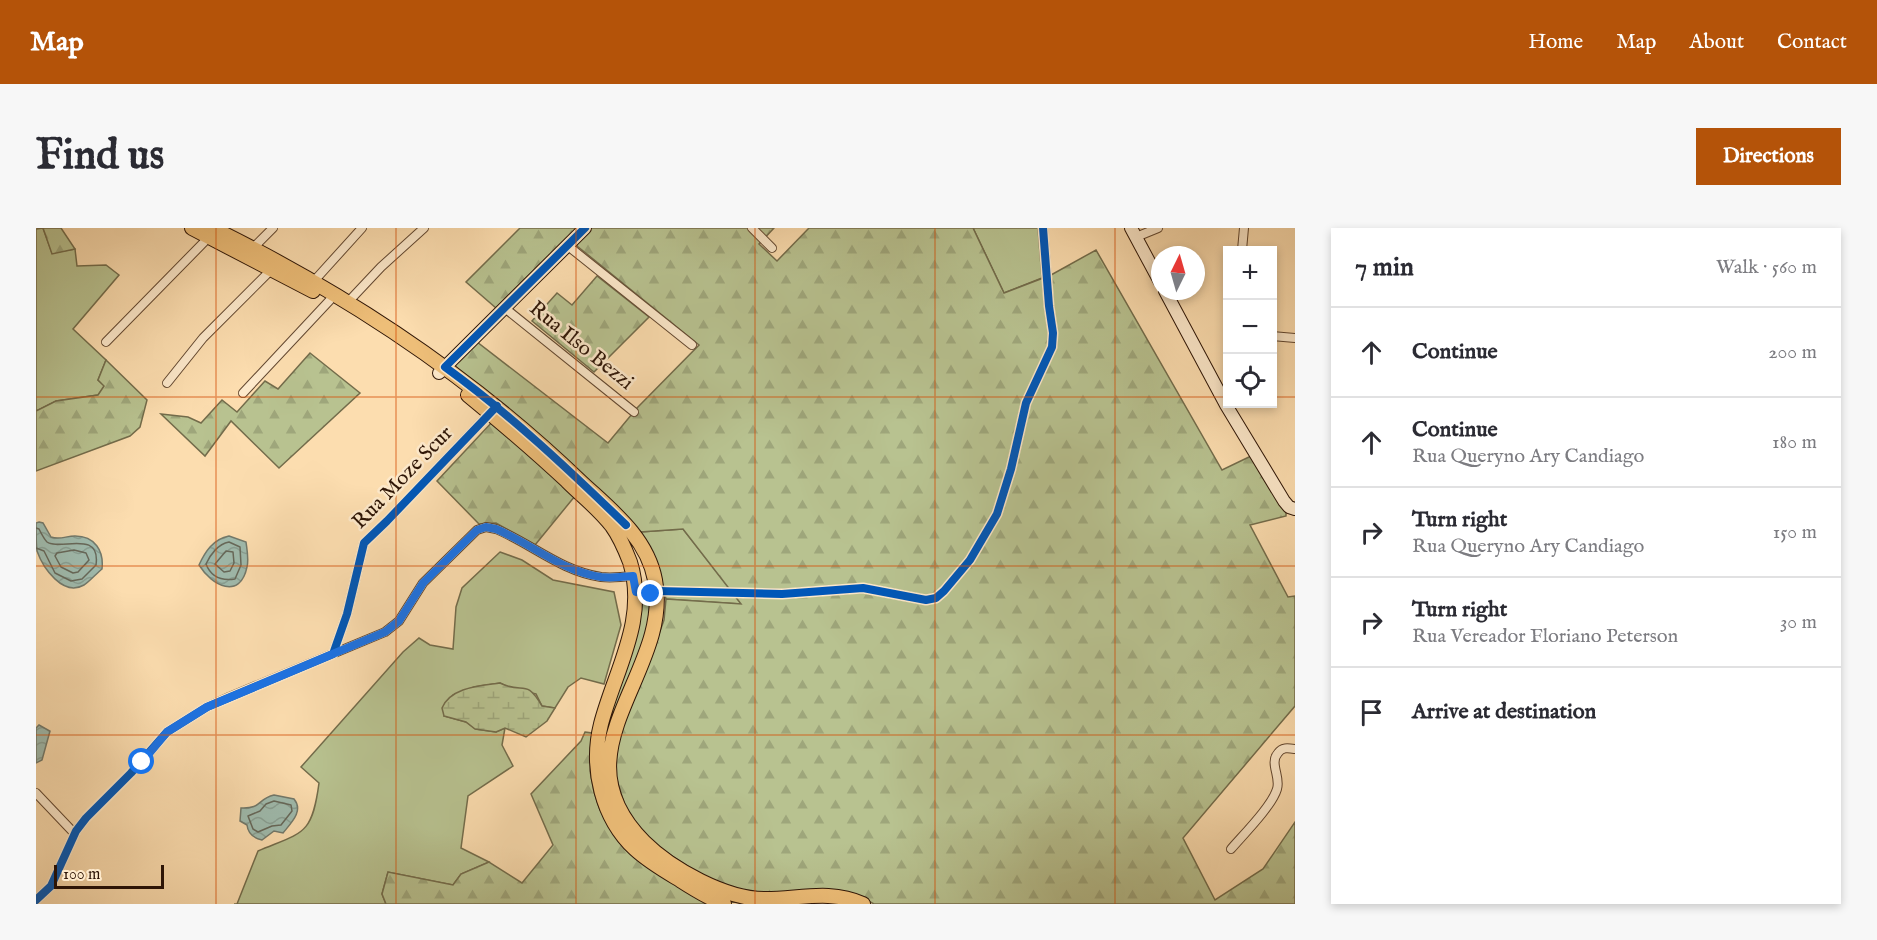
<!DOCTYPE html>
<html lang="en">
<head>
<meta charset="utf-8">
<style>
  :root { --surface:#fff; --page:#f7f7f7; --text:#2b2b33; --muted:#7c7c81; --line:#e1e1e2; --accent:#b45309 }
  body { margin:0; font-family:"IM FELL English",serif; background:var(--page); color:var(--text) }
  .controls { position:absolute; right:18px; top:18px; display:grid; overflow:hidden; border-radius:0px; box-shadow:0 3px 9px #0003 }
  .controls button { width:54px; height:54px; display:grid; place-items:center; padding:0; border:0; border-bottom:2px solid var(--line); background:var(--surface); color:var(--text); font:30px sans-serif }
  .compass { position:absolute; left:1115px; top:18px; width:54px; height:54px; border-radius:50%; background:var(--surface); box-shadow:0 3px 9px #0003; rotate:5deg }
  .scale { position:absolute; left:18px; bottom:15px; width:110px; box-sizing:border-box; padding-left:6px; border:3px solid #2e1506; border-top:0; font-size:16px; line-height:21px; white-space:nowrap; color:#2e1506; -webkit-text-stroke:4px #fde9cb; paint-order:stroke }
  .stop { position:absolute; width:18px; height:18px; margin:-14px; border:4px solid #1a73e8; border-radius:50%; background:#fff }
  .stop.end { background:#1a73e8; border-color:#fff; box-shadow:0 2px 6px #0008 }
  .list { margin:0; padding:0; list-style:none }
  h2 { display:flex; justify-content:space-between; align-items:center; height:78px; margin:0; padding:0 24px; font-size:26px }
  h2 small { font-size:20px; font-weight:400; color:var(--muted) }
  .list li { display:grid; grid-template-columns:39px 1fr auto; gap:18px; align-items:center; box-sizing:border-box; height:90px; padding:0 24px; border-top:2px solid var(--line) }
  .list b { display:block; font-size:22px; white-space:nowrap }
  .list p { margin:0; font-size:20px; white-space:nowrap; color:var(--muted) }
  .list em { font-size:20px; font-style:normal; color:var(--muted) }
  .icon { flex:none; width:33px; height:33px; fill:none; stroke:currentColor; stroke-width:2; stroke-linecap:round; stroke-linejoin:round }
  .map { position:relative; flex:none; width:1259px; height:676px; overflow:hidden; border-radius:0px }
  header { display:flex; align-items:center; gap:36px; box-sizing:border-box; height:84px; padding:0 30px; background:var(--accent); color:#fff }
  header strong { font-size:28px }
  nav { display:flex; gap:33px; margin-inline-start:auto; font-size:21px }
  .intro { display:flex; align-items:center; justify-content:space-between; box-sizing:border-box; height:144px; padding:0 36px }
  h1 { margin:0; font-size:42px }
  .button { padding:15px 27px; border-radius:0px; background:var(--accent); color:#fff; font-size:21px; font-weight:700 }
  main { display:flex; gap:36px; padding:0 36px }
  aside { flex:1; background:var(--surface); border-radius:0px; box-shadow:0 3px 9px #0003 }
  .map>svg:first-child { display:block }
  .grass { fill:#b8c290; stroke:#736c4b; stroke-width:1.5 }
  .forest { fill:url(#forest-firs); stroke:#736c4b; stroke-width:1.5 }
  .wetland { fill:url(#wetland-marsh); stroke:#736c4b; stroke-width:1.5 }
  .water { fill:url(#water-waves); stroke:#72796b; stroke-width:1.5 }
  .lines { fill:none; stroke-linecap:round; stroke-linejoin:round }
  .shore { stroke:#66685a; stroke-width:1.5 }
  .street-casing { stroke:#624730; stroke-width:10 }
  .secondary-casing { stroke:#2e1506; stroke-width:14 }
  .primary-casing { stroke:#2e1506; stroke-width:16 }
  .street { stroke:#fde9cb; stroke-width:8 }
  .secondary { stroke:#fde9cb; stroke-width:12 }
  .primary { stroke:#eebe78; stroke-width:14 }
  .cycleway-casing { stroke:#fde9cb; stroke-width:11 }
  .cycleway { stroke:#0057b8; stroke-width:8 }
  .route { stroke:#1a73e8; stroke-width:8 }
  .grid { fill:none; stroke:#d5520b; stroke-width:1.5; stroke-opacity:0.55 }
  .labels { text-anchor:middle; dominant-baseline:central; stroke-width:5; stroke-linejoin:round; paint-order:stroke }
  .street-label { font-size:21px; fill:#2e1506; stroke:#fde9cb }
</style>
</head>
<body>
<header>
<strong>Map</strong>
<nav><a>Home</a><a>Map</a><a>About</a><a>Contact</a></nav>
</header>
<div class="intro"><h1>Find us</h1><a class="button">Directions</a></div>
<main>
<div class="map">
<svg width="1259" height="676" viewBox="0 0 1259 676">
  <defs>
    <pattern id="forest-firs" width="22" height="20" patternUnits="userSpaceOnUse" patternTransform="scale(1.5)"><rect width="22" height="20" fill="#b8c290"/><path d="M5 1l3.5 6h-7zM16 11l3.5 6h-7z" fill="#9ea67b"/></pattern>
    <pattern id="wetland-marsh" width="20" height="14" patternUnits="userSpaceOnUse" patternTransform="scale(1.5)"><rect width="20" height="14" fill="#b8c290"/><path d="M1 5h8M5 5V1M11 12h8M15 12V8" fill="none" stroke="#9ea67b"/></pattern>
    <pattern id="water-waves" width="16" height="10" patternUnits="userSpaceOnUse" patternTransform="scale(1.5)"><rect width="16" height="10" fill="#9fbbae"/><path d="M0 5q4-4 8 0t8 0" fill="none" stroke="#89a094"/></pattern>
  </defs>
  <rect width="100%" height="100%" fill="#fcddaf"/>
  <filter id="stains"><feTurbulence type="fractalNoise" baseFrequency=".00333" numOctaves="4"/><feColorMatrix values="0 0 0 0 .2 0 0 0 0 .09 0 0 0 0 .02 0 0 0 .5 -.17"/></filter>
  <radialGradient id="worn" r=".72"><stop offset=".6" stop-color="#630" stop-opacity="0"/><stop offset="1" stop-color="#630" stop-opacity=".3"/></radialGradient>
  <path class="grass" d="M7,0l9,25 23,-4 2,17 29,-1 13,10 -46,54 33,31 -8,20 7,6 -7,9 -42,6 -20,10v-182z
    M937,0h65l4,50 -38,15z
    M647,301l59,75 -76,-5 -8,-31 -18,-36z
    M464,324l22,8 31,20 61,12 7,33 -17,59 -23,-6 -13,9 -13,21 -13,-2 -6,-12 -24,-5 -12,-6 -26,4 -21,8 -9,21 22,6 10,7 20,3 9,-4 -3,17 11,21 -45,30 -7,52 28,14 -28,12 -8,11 -65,-13 -6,22 4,10h-152h3l21,-53c45,-19 54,-15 61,-68l-18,-16 102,-115 16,-14 11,7 23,4 3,-42 6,-19z
    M607,369h8c-1,10 -1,19 -3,28 -8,40 -32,75 -41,115l223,160c-32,3 -70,4 -102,2l-122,-111 -4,-49 36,-114z"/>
  <path class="forest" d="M7,0h18l14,21 -23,5z
    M484,0h57l-81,80 -30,-26z
    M555,0h183l-15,16 18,17 32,-33h164l31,65 47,-18 45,-25 126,220 29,-14 35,53v7l-36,9 38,72 7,-1v110l-112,132 32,62 48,-31 32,-47v82h-421l-15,-8 -110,-4 -40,-12 -48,-31 -15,-12 -14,-18 -8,-16 -9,-30 2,-35 34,-82 13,-36 2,-21 75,5 -58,-75 -43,3 -186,-165v-4l23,-21 131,101 29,-35 62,-63 -122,-99v-4z
    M561,48l52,41 -55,55 -62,-51 25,-28 15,12z
    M274,125l50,40 -81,75 -48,-47 -26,35 -44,-42 27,3 13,6 21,-23 15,12 28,-31 13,8z
    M70,132l41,40 -7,27 -10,9 -94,35v-60l20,-10 42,-6 6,-9 -6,-6z
    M457,193l82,75 -40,49 -39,-22 -17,1 -42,-43z
    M549,504l7,1 -2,38 4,21 6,18 11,19 98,75h-323l-4,-10 6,-22 65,13 8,-11 28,-12 33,21 31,-38 -22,-51 50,-53z"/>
  <path class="wetland" d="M464,455c24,12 25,-6 42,23l13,2 -8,13 -21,16 -21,-9 -9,4 -21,-3 -9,-7 -22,-6 -2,-8c9,-21 38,-22 58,-25z"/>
  <path class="water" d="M3,294l4,1 8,14c9,3 15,-1 24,-1 20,0 29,15 27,33 -5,4 -14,14 -18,16 -21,12 -41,-17 -47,-34 -1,-8 -1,-19 -1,-28z
    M193,308l17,6c1,8 3,17 1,25 -7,33 -35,19 -48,-2 6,-13 14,-26 30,-29z
    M3,497l11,6 -8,29 -6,3v-35z
    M238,567l20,4c10,12 -3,24 -11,34l-9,-2 -12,9c-9,-2 -14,-6 -15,-15l-7,-4 1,-13c21,1 16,-9 33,-13z"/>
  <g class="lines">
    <path class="shore" d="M0,300l3,1c2,4 5,10 8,13 13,9 54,-13 49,23l-14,14 -11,2 -16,-8 -11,-22 -8,-3
      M193,314l11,5 1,18 -6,14c-13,2 -24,-2 -29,-15 4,-9 12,-20 23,-22z
      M38,322l12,3 3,7 -11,12 -5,1 -12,-6 -6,-11 2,-3z
      M190,323l7,1 1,11 -4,8 -6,1 -9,-8z
      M238,573l17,4 1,6 -11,14 -9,1 -14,6 -5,-3 -5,-13 12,-5 6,-7z"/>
    <defs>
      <path id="street" d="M716,0l20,20
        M1100,9l22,-9
        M532,18l124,99
        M1206,22l2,-22
        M214,23l23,-23
        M278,53l48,-53
        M313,73l32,-34 43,-39
        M470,81l128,103
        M1236,108l23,2
        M70,114l103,-105
        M131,155l36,-45 69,-69
        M207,165l87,-93
        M1190,175l2,-17
        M621,363l125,3 81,-6 63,12 10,-2 8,-7 26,-31 27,-46 14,-45 15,-66 26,-56 1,-14 -4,-27 -6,-78
        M297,426l14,-40 17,-71 23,-22 105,-110
        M0,565l39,41
        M1195,621c12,-14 41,-43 46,-60 4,-12 -8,-26 1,-36 4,-6 10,-5 17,-4
        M0,672l15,-14 25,-55 10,-13 45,-45 36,-41 40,-25 22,-10 156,-65 14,-11 24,-38 54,-53 9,-3 10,2c36,15 65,42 105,48 10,1 22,0 32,-1"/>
      <path id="secondary" d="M1095,0l29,54
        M1129,63l61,114 58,96 5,6 6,2
        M403,145l146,-145"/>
      <path id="primary" d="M156,0l121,63
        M176,0c137,67 259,148 369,254 30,28 66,55 74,98 18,93 -103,170 -11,262 27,27 83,58 122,57 33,0 64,-10 97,5
        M432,167c34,28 67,56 99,86 15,15 32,28 45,45 8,11 13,23 18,36 18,58 -15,108 -29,162 -11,44 1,94 34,125 14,13 30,22 45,31 14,9 28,18 44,24"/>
    </defs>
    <use href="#street" class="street-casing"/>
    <use href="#secondary" class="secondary-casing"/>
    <use href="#primary" class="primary-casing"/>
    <use href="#street" class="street"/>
    <use href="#secondary" class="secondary"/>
    <use href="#primary" class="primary"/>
    <defs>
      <path id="cycleway" d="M549,0l-140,139c65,47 123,102 181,158
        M621,363l125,3 81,-6 63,12 10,-2 8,-7 26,-31 27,-46 14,-45 15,-66 26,-56 1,-14 -4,-27 -6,-78
        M0,672l15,-14 25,-55 10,-13 45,-45 36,-41 40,-25 126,-53 14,-40 17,-71 23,-22 110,-115"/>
    </defs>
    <use href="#cycleway" class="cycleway-casing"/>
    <use href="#cycleway" class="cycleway"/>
  </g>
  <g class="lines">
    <path class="route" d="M106,534l25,-30 40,-25 178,-75 14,-11 24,-38 54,-53 9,-3 10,2c36,15 65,42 105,48 10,1 22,0 32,-1l3,16 15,2"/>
  </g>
  <path class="grid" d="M180,0v676M360,0v676M540,0v676M719,0v676M899,0v676M1079,0v676M0,169h1192M1236,169h23M0,338h1259M0,507h1259"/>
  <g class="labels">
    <g class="street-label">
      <text transform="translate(545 118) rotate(39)">Rua Ilso Bezzi</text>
      <text transform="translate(367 250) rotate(-46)">Rua Moze Scur</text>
    </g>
  </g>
  <rect width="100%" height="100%" filter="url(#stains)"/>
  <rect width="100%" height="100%" fill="url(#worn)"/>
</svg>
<div class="controls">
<button>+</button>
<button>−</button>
<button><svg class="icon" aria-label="locate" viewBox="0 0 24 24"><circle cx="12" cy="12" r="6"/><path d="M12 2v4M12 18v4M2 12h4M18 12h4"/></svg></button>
</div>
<svg class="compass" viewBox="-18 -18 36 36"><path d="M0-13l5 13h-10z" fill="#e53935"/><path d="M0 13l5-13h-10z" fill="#7c7c81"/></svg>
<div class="scale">100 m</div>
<div class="stop" style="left:106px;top:534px"></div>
<div class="stop end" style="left:615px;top:366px"></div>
</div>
<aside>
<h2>7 min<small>Walk · 560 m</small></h2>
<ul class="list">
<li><svg class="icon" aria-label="ahead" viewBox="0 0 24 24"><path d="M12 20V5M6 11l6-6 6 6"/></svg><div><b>Continue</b></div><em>200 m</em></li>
<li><svg class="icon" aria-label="ahead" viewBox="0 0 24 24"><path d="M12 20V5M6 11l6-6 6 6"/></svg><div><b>Continue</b><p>Rua Queryno Ary Candiago</p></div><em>180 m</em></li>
<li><svg class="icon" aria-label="right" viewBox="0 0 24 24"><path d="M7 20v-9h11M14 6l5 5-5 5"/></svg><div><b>Turn right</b><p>Rua Queryno Ary Candiago</p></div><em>150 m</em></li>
<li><svg class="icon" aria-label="right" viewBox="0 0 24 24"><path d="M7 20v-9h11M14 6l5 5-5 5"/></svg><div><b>Turn right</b><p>Rua Vereador Floriano Peterson</p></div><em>30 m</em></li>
<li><svg class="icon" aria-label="arrive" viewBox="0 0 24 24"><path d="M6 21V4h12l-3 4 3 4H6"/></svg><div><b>Arrive at destination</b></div></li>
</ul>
</aside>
</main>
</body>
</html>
